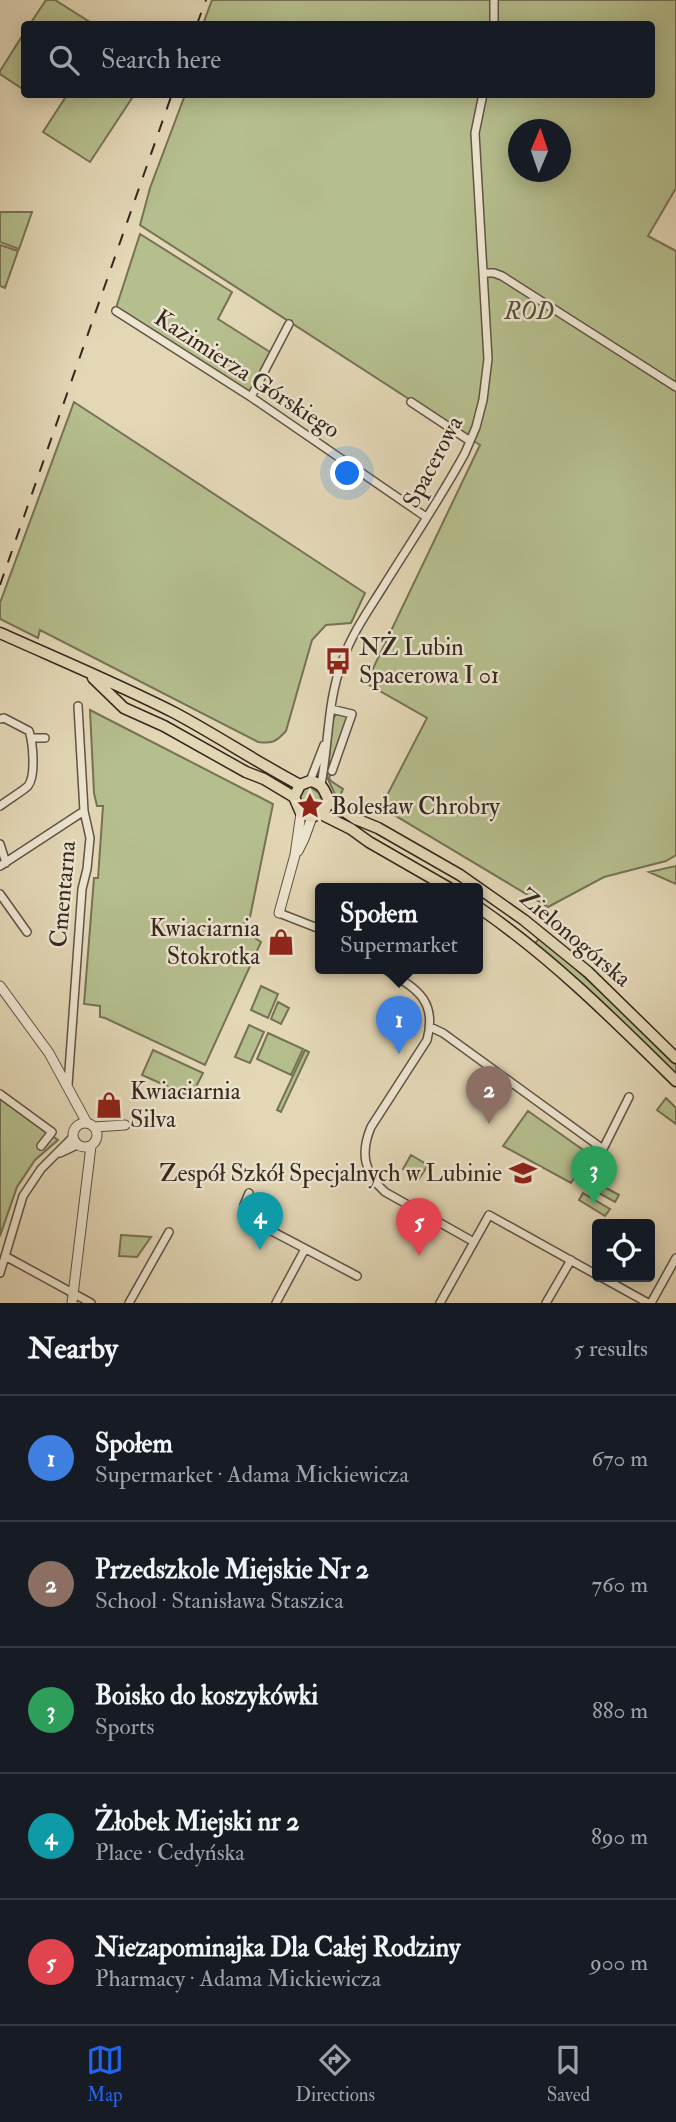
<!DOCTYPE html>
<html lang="en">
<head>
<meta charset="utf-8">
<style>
  :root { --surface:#171b24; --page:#20242c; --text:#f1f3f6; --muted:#9ea1a6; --line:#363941; --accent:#2563eb }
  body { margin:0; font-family:"IM FELL Double Pica",serif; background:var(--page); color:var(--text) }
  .controls { position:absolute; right:21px; bottom:21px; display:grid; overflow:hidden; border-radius:7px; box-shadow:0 4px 18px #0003 }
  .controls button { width:63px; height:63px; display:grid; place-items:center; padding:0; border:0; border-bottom:2px solid var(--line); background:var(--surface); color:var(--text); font:35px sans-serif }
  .compass { position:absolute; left:508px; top:119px; width:63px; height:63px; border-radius:50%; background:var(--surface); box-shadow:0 4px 18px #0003; rotate:2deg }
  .you { position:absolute; left:348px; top:474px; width:24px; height:24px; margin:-18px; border:5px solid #fff; border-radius:50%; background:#1a73e8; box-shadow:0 0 0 10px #1a73e833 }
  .badge { display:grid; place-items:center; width:46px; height:46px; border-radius:50%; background:var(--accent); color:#fff; font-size:23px; font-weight:700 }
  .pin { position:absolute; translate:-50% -58px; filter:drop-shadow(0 2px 4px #0008) }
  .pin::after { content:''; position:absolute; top:37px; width:24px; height:21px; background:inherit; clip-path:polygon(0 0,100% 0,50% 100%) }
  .popup { position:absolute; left:315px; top:883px; width:168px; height:91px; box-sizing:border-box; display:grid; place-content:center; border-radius:7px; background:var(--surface); filter:drop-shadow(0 2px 5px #0005); font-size:23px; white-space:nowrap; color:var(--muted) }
  .popup b { font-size:26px; color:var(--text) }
  .popup::after { content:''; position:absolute; left:50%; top:100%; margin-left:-14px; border:14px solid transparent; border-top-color:var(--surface) }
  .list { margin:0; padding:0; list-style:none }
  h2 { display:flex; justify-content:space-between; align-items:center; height:91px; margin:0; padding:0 28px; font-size:30px }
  h2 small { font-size:23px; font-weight:400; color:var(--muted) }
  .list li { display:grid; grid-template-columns:46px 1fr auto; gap:21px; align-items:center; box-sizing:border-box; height:126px; padding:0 28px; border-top:2px solid var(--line) }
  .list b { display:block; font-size:26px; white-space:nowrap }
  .list p { margin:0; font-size:23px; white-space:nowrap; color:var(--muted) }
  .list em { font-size:23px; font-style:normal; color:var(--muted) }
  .icon { flex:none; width:38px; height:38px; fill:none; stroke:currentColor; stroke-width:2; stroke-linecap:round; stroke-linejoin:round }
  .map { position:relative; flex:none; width:676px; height:1303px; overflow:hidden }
  .search { position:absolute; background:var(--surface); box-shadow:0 4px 18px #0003; left:21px; right:21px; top:21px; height:77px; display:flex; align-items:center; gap:18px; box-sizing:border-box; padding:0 24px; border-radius:7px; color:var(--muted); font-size:26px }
  .sheet { height:721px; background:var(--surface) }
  nav { display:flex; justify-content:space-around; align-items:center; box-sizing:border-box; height:98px; border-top:2px solid var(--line); background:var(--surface); font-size:19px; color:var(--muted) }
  nav a { display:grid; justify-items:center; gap:4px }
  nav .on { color:var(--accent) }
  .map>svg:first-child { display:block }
  .green { fill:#b5be8d; stroke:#767256; stroke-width:2; fill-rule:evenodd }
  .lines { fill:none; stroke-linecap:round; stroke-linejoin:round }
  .minor-casing { stroke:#615345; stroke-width:10 }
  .tertiary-casing { stroke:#615345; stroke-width:11 }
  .primary-casing { stroke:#36271f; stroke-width:13 }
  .minor { stroke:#ede5d0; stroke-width:7 }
  .tertiary { stroke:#ede5d0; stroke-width:9 }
  .primary { stroke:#e3d7b6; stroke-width:10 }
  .rail { stroke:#36271f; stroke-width:2; stroke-dasharray:12 12; stroke-linecap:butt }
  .labels { text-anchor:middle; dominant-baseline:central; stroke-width:5; stroke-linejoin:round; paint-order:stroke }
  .park-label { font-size:24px; font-style:italic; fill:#564d3a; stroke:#ede5d0 }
  .street-label { font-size:24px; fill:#36271f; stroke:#ede5d0 }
  .poi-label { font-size:24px; fill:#36271f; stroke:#ede5d0; text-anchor:start }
</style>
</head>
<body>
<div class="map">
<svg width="676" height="1303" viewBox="0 0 676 1303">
  <rect width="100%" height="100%" fill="#e3d7b6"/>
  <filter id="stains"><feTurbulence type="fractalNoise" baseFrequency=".00286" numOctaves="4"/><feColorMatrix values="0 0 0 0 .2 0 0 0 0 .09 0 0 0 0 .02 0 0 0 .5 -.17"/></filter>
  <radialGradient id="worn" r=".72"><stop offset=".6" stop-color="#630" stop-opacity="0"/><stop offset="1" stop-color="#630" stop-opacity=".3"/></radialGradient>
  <path class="green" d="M46,0h9l38,24h-63z
    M212,0h464v188l-28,48 28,15v604l-10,6 -62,16 -56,30 -167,-100 46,-89 -61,-35 114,-238 -340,-220 10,-37 35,-93 467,-1v-70h-449zM518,130h42v42h-42z
    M24,33v57l-24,-16v-3z
    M67,95h67l-44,67 -47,-30z
    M0,212h32l-13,37 -19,-7z
    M140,234l92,58 -14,27 52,33 -21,41 -133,-85z
    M0,245l18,6 -13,37 -5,-2z
    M74,402l291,191 -14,30 -25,2 -14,15 -26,91c-10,11 -14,13 -28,11l-218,-112 -2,8 -38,-19v-16z
    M90,710l183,94 -23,113 -9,11 20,14 -56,123 -100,-47 -5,-1v-11l-16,-2 10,-126h4l5,-72h-6l-3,-13z
    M337,713l10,3v3l-18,59 2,3 12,8 -5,12 -11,-24 6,-58z
    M310,787l9,6 4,11 -9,8 -9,-5 -6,-12 3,-5z
    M676,866v18l-27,-12z
    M540,937l58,52 78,75v14l-142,-133z
    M261,986l17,8 -10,24 -17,-8z
    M278,1002l11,6 -8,16 -10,-5z
    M249,1025l15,7 -14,31 -15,-6z
    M268,1033l35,16 -12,26 -34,-16z
    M153,1050l50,23 -12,24 -49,-22z
    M305,1050l4,2 -28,60 -4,-2z
    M0,1097l58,43 -23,20 -18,27 -17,49z
    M666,1098l10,10v16l-19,-14z
    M528,1111l61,43 -18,29 -68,-37z
    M411,1155l17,10 -9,14 -16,-10z
    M590,1179l29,16 -4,7 -29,-16z
    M583,1193l27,16 -5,7 -26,-16z
    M121,1235l30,2 -14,20 -18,-1z"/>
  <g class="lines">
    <defs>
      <path id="minor" d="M494,24v-24
        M484,273h10l8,3 174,111
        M116,311l135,86 175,120
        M251,397l38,-73
        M411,402l59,39
        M331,709l21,5 -20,57
        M0,719l4,-1 25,13c4,12 7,45 -1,55 -8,7 -19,13 -28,20
        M31,738h14
        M310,781l14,-36
        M321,784c8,-40 6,-82 21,-122 9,-27 26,-51 41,-75 28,-45 57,-88 82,-134l11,-26 7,-27 5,-41 -13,-226 8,-39
        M0,844l6,19
        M0,866l84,-55
        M0,894l27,38
        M279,913l41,16
        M383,968c31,20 55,30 44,72l-56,87c-11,26 -7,46 14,65l89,50
        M430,1027l13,6 160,116 26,-52
        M68,1085l14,-196 5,-20 3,-31 -6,-27 -6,-105
        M0,1094l52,38 -11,14
        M60,1153l17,-8
        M249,1193l-5,12 3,13 110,58
        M5,1256l86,47
        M0,1273l23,-77 18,-27 32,-32
        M601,1277l47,26
        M129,1303l40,-71
        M276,1303l29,-54
        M440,1303l49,-88 108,60
        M546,1303l25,-43
        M651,1303l25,-45"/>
      <path id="tertiary" d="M298,851l6,-12 8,-22
        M279,913l16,-58 6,-42
        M0,986l49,67 38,70
        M73 1135a12 12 0 1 1 24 0a12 12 0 1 1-24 0Z
        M94,1127l31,-2
        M72,1303l19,-157"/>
      <path id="primary" d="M0,633c58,26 118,51 175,80 43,23 83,50 125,72
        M93,678l31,30 40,18 82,46 18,7 30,18
        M310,781c13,2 14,9 19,20l-4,9 -13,7 -11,-4 -7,-16 6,-12z
        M329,801l27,18 22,9 82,47 64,45 64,52 88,86
        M321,814l30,15 18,13 80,46
        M478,907c73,50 135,112 198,174"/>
    </defs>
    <use href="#minor" class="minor-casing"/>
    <use href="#tertiary" class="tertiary-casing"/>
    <use href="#primary" class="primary-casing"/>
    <use href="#minor" class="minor"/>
    <use href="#tertiary" class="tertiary"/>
    <use href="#primary" class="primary"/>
    <path class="rail" d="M197,24l9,-24
      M0,585l172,-491"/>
  </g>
  <defs>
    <symbol id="bus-bare" viewBox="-9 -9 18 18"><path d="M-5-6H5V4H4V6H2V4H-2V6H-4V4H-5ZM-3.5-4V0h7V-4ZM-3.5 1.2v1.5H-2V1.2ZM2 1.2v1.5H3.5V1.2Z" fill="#8f2418" stroke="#ede5d0" stroke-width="2.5" paint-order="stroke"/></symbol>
    <symbol id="sight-bare" viewBox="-9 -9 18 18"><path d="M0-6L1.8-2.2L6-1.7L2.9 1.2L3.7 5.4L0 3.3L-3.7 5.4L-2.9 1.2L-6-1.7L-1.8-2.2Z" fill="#8f2418" stroke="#ede5d0" stroke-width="2.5" paint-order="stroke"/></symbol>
    <symbol id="shop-bare" viewBox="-9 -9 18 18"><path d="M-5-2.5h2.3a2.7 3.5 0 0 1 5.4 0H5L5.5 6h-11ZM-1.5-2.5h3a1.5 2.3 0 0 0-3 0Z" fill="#8f2418" stroke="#ede5d0" stroke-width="2.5" paint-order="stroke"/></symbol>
    <symbol id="school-bare" viewBox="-9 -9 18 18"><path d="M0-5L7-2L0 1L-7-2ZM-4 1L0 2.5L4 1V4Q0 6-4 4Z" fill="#8f2418" stroke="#ede5d0" stroke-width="2.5" paint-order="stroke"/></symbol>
  </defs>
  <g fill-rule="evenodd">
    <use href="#bus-bare" x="319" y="642" width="38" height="38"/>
    <use href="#sight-bare" x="291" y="787" width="38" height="38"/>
    <use href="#shop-bare" x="262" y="923" width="38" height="38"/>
    <use href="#shop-bare" x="90" y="1086" width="38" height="38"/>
    <use href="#school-bare" x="504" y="1154" width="38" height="38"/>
  </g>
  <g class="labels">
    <g class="park-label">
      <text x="529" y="311">ROD</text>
    </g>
    <g class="street-label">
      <text transform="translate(247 374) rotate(33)">Kazimierza Górskiego</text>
      <text transform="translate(433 462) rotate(-62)">Spacerowa</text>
      <text transform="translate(63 894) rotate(-85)">Cmentarna</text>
      <text transform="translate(575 938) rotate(40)">Zielonogórska</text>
    </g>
    <g class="poi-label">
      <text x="359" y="647">NŻ Lubin<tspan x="359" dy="28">Spacerowa I 01</tspan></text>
      <text x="331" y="806">Bolesław Chrobry</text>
      <text x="260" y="928" text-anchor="end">Kwiaciarnia<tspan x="260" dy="28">Stokrotka</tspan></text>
      <text x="130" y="1091">Kwiaciarnia<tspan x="130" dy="28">Silva</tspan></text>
      <text x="502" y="1173" text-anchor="end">Zespół Szkół Specjalnych w Lubinie</text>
    </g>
  </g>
  <rect width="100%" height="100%" filter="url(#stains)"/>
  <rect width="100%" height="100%" fill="url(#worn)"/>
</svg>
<div class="controls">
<button><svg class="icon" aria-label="locate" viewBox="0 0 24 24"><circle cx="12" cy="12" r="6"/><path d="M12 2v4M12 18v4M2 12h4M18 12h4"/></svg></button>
</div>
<svg class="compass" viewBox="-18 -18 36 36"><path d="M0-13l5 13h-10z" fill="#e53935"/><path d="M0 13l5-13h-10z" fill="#9ea1a6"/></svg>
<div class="you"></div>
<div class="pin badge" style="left:399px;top:1054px;background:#3f7fe0">1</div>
<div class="popup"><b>Społem</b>Supermarket</div>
<div class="pin badge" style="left:489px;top:1124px;background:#8d6e63">2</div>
<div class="pin badge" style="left:594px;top:1204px;background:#2e9e5b">3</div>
<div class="pin badge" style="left:260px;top:1250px;background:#0f9aa8">4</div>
<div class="pin badge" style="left:419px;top:1256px;background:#e0444e">5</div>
<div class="search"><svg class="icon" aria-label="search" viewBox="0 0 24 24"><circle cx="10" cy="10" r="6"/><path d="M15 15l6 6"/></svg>Search here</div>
</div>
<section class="sheet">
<h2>Nearby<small>5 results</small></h2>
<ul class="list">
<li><span class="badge" style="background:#3f7fe0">1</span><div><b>Społem</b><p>Supermarket · Adama Mickiewicza</p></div><em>670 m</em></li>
<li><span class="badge" style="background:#8d6e63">2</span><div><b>Przedszkole Miejskie Nr 2</b><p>School · Stanisława Staszica</p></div><em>760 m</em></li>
<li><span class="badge" style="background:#2e9e5b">3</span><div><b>Boisko do koszykówki</b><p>Sports</p></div><em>880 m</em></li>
<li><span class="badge" style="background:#0f9aa8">4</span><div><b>Żłobek Miejski nr 2</b><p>Place · Cedyńska</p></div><em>890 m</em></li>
<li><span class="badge" style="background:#e0444e">5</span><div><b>Niezapominajka Dla Całej Rodziny</b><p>Pharmacy · Adama Mickiewicza</p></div><em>900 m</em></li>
</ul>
</section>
<nav>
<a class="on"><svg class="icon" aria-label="map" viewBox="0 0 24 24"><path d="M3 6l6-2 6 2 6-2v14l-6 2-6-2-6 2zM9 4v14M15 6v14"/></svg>Map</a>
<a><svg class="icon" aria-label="directions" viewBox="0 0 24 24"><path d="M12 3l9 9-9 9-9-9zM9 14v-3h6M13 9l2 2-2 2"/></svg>Directions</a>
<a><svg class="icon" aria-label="saved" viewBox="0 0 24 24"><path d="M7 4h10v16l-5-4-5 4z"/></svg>Saved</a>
</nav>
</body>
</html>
